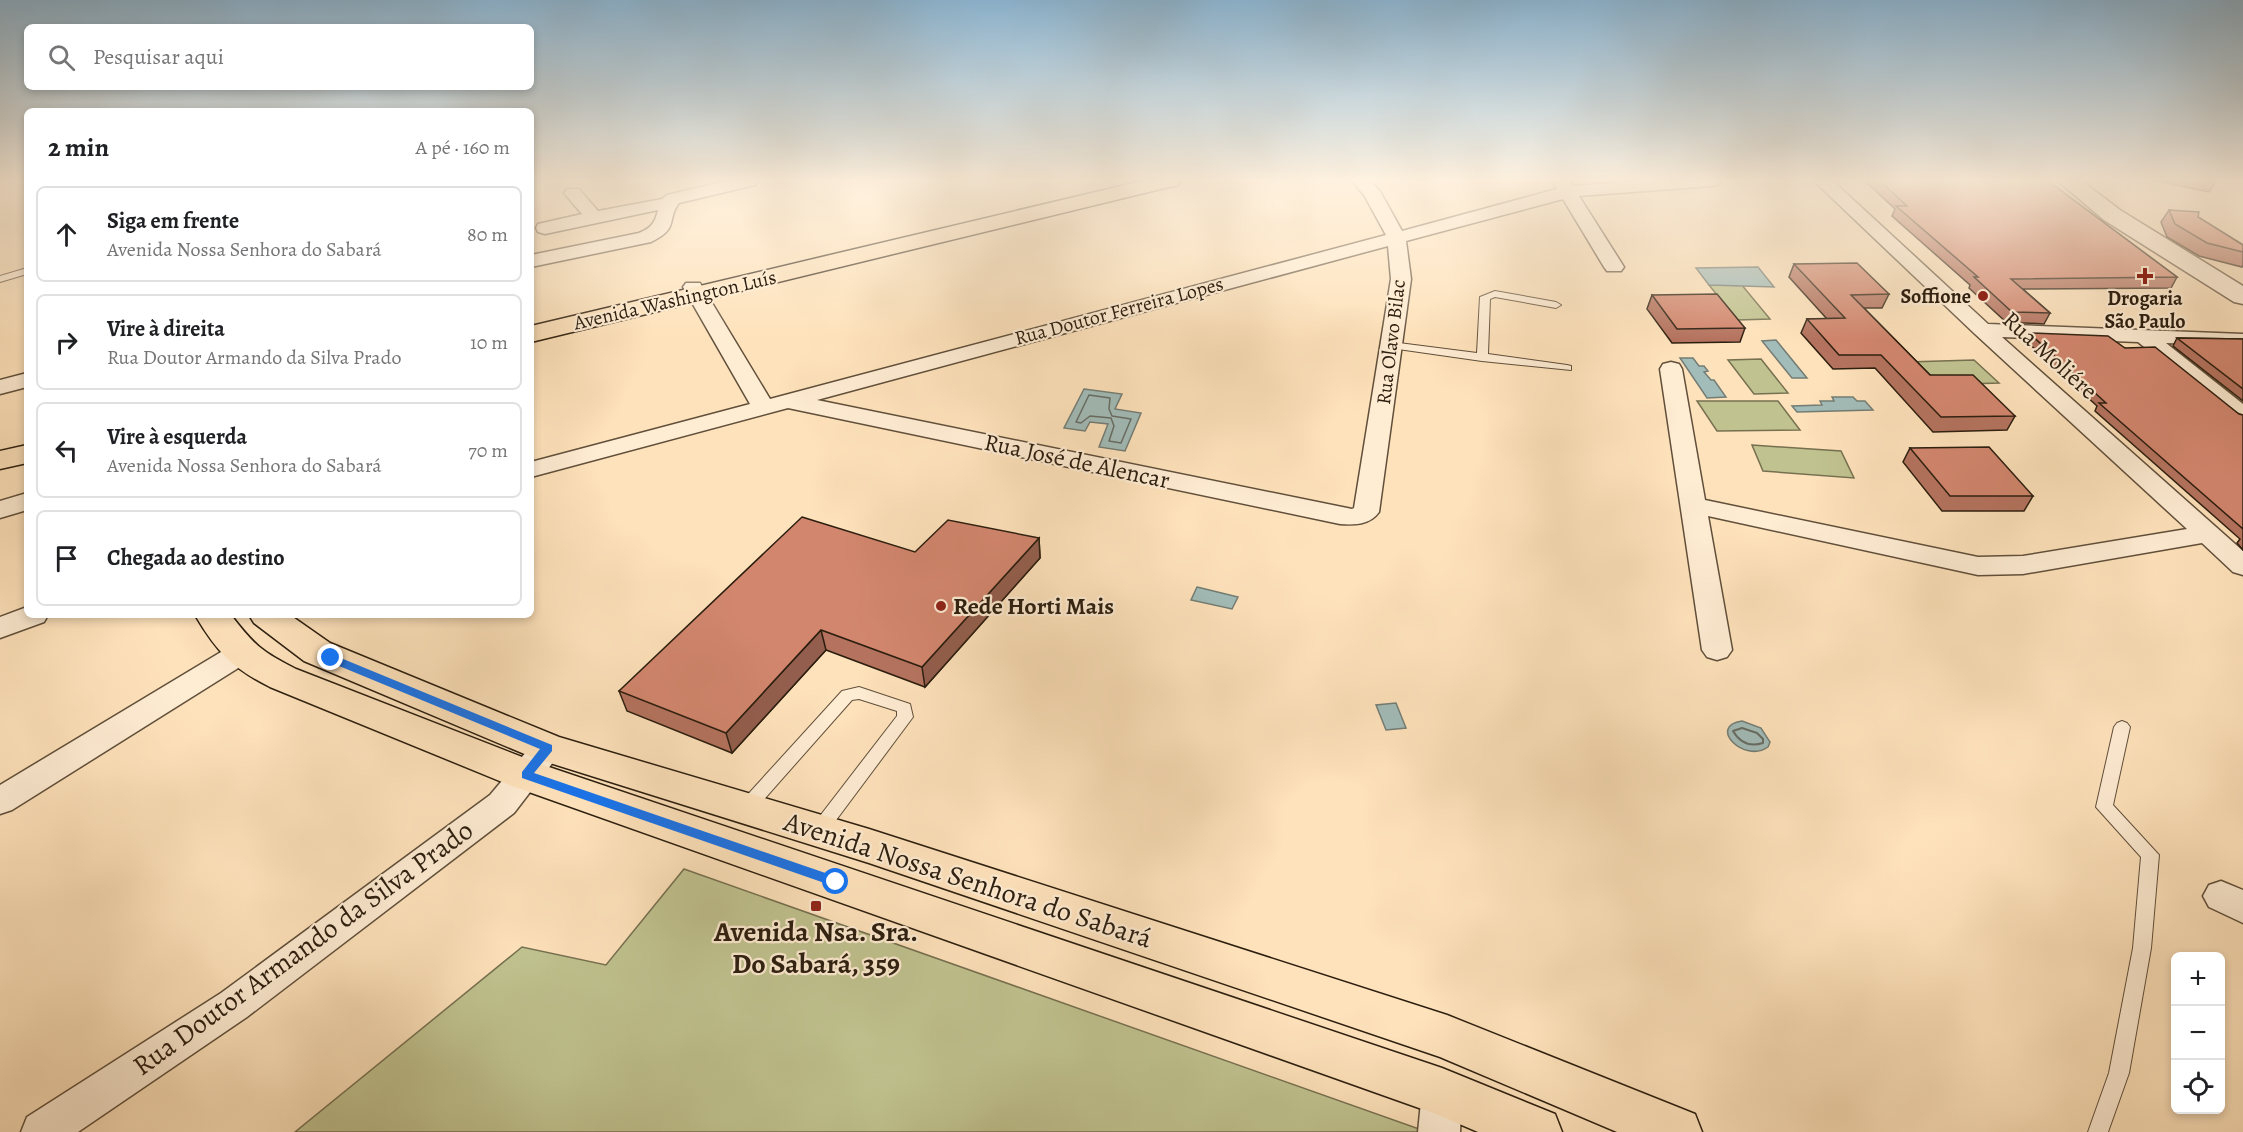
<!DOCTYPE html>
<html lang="pt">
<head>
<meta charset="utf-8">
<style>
  :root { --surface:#fff; --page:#f2f2f2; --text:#202124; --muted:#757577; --line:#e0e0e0 }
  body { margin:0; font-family:Alegreya,serif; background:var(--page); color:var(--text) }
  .controls { position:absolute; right:18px; bottom:18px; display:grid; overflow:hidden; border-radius:9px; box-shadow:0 3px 9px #0003 }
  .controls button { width:54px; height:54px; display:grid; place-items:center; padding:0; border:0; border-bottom:2px solid var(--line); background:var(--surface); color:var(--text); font:30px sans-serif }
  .stop { position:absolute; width:18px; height:18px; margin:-14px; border:4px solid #1a73e8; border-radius:50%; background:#fff }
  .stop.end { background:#1a73e8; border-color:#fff; box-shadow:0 2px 6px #0008 }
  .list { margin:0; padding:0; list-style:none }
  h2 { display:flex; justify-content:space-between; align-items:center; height:78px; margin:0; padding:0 24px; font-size:26px }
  h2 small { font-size:20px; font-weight:400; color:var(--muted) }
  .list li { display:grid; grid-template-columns:39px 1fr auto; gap:18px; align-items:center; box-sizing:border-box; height:96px; margin:0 12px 12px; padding:0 12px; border:2px solid var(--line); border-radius:9px }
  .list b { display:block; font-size:22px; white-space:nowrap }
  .list p { margin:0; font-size:20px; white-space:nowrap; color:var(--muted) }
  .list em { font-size:20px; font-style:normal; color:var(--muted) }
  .icon { flex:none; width:33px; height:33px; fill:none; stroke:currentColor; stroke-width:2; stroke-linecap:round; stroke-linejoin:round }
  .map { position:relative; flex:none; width:2243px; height:1132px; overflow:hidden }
  .search { position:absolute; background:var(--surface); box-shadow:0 3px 9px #0003; left:24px; top:24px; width:510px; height:66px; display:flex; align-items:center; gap:15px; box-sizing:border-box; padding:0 21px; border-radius:9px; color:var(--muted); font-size:22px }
  .panel { position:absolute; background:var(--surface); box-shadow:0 3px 9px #0003; left:24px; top:108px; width:510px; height:510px; border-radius:9px }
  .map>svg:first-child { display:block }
  .green { fill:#c0c390; stroke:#767050; stroke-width:1.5 }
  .water { fill:#a2bcb9; stroke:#737d75; stroke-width:1.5 }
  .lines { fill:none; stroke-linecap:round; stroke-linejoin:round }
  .shore-far1 { stroke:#676d64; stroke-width:1.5 }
  .shore { stroke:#676d64; stroke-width:2 }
  .service-casing { stroke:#604f3a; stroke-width:2 }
  .minor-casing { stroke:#604f3a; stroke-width:3 }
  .tertiary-casing { stroke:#604f3a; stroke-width:3 }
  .primary-casing { stroke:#2c1e0f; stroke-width:3 }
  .service { fill:#feecd3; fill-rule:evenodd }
  .minor { fill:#feecd3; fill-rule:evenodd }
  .tertiary { fill:#feecd3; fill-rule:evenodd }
  .primary { fill:#fee2bb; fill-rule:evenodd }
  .wall { fill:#b5735f; stroke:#2c1e0f; stroke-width:1.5 }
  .shaded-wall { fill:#935e4d; stroke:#2c1e0f; stroke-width:1.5 }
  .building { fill:#d2866e; stroke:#2c1e0f; stroke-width:1.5 }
  .route { fill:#1a73e8 }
  .poi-dot { fill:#8f2418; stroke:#feecd3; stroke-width:2 }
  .labels { text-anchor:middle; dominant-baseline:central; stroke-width:4.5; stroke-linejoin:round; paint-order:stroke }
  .far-poi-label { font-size:20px; font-weight:bold; fill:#2c1e0f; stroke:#feecd3; text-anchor:end }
  .far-street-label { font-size:20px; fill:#2c1e0f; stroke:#feecd3 }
  .street-label { font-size:24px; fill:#2c1e0f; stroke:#feecd3 }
  .poi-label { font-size:24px; font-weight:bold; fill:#2c1e0f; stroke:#feecd3; text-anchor:start }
  .near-street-label { font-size:28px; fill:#2c1e0f; stroke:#feecd3 }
  .near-poi-label { font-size:28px; font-weight:bold; fill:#2c1e0f; stroke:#feecd3 }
</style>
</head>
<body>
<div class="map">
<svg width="2243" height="1132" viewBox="0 0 2243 1132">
  <rect width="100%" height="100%" fill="#fee2bb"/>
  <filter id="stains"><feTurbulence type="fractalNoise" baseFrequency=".00333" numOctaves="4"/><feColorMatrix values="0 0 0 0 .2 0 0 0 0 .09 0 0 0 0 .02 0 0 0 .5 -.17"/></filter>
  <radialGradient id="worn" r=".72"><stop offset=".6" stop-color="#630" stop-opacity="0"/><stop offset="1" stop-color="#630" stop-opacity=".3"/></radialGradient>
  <path class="green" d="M1741,284l29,35 -33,1 -28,-35z
    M1761,359l27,34 -34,1 -26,-34z
    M1974,360l25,23 -68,2 -23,-23z
    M1697,401h81l22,29 -83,1z
    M1752,445l89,6 13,27 -91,-7z
    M684,869l738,261v2h-1127l227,-185 84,18z"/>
  <path class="water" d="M1758,267l16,20 -65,-2 -13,-17z
    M1776,340l31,38h-15l-30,-37z
    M1680,358h13l6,8h5l4,5 -4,1 7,8h3l12,17 -19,1z
    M1084,389l38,5 -7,15 26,4 -16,38 -26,-4 9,-23 -18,-2 -5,9 -21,-3z
    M1832,397h21l4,4h8l8,9 -76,2 -5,-6 30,-1 -2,-4h14z
    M1197,587l41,10 -6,12 -41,-9z
    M1396,703l10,25 -20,2 -10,-25z
    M1742,721l19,7 9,14 -2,5c-24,17 -61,-21 -26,-26z"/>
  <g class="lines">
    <path class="shore-far1" d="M1089,395l21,3 -1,11 3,7 19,3 -10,24 -12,-2 5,-15 -3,-8 -21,-2 -9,7 -5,-1z"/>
    <path class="shore" d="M1742,728l15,5 6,6v4c-13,4 -23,0 -30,-12z"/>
    <defs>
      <path id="service" d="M27,268v6l-27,8v-6z
        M1495,291l61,11 5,3 -5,3 -61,-11 -5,2 -2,55 79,11 4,1v4l-89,-9 -91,-13 -5,-3 5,-3 86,11 3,-56z
        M859,687l51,17 3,13 -88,118 -6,2 -6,-2 -2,-5 2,-5 84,-109v-5l-38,-12 -7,1 -100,113 -6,2 -6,-2 -2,-5 2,-5 102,-112z
        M2122,721l5,2 3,4 -17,78 46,50 -8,93 -22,125 -21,59h-20l21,-59 24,-125 8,-91 -45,-50 18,-80 3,-4z"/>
      <path id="minor" d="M726,181h32l-3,4 -76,18c-13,17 1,25 -28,39l-120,25v-12l108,-22c12,-5 16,-10 19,-23l-113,24 -7,-2 -2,-4 2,-4 44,-10 -18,-21 3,-4h12l19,22 64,-12 5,-4z
        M1352,181h19l10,12 21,38 155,-42 -5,-8h18l3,5 68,-5h80l-3,4 -6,1 -133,10 45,71 -3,4h-14l-3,-4 -41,-68 -157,42 5,38 -32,233c-9,13 -25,13 -39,12l-552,-116 -257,69v-15l219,-58 -67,-117 3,-4h14l70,116 616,-164 -22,-40zM1388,246l3,33 -37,229 -2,1 -535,-109z
        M1814,181h19l155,143 255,10v12l-77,-3 77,61v18l-8,-2 -97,-78 -136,-5 241,214v24l-10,-3 -31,-29 -179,31 -45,1 -270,-59 24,134 -5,7 -10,3 -10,-3 -5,-7 -42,-281 3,-5 8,-2 8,2 3,5 23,131 273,57 45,-1 164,-27 -212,-195z
        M27,373v14l-27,7v-14z
        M27,493v17l-27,8v-17z
        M27,607v8h21l-4,7 -44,16v-21z
        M241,643l10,3 5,7 -5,7 -239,150 -12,4v-29l231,-139z
        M548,736l11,3 5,9 -50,65 -267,204 -169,115h-57l6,-15 194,-124 269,-198 47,-56z
        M2221,881l22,9v33l-34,-16 -6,-11 6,-11z
        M1442,1072l14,6 6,14 -2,40h-42l4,-40 6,-14z"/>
      <path id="tertiary" d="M2058,181h24l38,29 123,76v18l-9,-2 -130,-82z"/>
      <path id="primary" d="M1142,181h38l-3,5 -8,1 -638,155v-16z
        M27,445v18l-27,6v-18z
        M195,615h36c23,30 31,37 65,54l244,95 902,304 113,46 7,18h-84l-42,-18 -924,-328 -242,-99c-38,-19 -53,-35 -75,-72z
        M249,615h41l40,28 229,94 310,92 578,186 248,99 7,18h-85l-177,-75 -571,-194 -335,-105 -230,-97 -50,-38z"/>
    </defs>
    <use href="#service" class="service-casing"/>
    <use href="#minor" class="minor-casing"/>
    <use href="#tertiary" class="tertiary-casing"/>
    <use href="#primary" class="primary-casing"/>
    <use href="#service" class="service"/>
    <use href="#minor" class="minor"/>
    <use href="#tertiary" class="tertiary"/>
    <use href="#primary" class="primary"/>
  </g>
  <path class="wall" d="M1865,181h183l129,96 -6,11 -148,1 27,24 -6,11 -38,-2 -37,-34 1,-3 -78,-69 3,-7z
    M2157,181h59l-7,11z
    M2169,210l29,7 45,28v20l-1,2 -43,-11 -32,-19 -6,-15z
    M1794,264l95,30 -7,14h-18l66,67 85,41 -8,14 -74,2 -58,-64 -42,1 -32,-36 6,-14h20l-38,-42z
    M1652,295l93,33 -5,14 -68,1 -25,-34z
    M2029,333l96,15 114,66 4,1v135l-6,-7 3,-4 -145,-128 2,-5 -72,-66z
    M2177,338l66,1v62l-70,-55z
    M1910,448l123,48 -9,15h-82l-39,-49z
    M1039,538l1,20 -115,129 -99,-37 -94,103 -105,-42 -8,-20 296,-139z"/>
  <path class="shaded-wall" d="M1039,538l1,20 -115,129 -3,-20z
    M821,630l5,20 -94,103 -6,-20z"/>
  <path class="building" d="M1880,181h168l129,96 -166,2 39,34 -38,-1 -38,-35h4l-82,-71h11z
    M2169,210l30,2 -1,5 45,28v7l-36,-9 -32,-19z
    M1857,263l32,31 -38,1 79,80h43l42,41 -74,1 -60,-62h-42l-32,-36 38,-1 -51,-54z
    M1717,294l28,34 -68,1 -25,-34z
    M2029,333l79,3 17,12 30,-1 84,67 4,1v114l-144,-126h7z
    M2177,338l66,1v50z
    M1989,447l44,49h-83l-40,-48z
    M802,517l113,35 33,-32 91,18 -117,129 -101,-37 -95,103 -107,-42z"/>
  <linearGradient id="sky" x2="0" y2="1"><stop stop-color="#8cb7d5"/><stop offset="0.53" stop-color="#fff2e0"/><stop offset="1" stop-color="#fff2e0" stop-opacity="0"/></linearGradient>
  <rect width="2243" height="340" fill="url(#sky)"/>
  <path class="route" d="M331,654l221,91v6l-18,22 306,105 2,4 -6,5 -314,-109v-6l18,-23 -213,-88v-6z"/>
  <g class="poi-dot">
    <path d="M2142 267h6v6h6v6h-6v6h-6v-6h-6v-6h6z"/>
    <circle cx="1983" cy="296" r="6"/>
    <circle cx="941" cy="606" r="6"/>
    <rect x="810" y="900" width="12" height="12" rx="3"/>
  </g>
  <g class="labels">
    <g class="far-poi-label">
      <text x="1971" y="296">Soffione</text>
      <text x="2145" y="298" text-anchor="middle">Drogaria<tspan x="2145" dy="23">São Paulo</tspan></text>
    </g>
    <g class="far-street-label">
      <text transform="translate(675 300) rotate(-13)">Avenida Washington Luís</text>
      <text transform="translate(1119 311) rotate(-15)">Rua Doutor Ferreira Lopes</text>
      <text transform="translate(1391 342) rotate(-83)">Rua Olavo Bilac</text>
    </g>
    <g class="street-label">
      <text transform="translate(2050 355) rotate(42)">Rua Moliére</text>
      <text transform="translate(1077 461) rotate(12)">Rua José de Alencar</text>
    </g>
    <g class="poi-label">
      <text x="953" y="606">Rede Horti Mais</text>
    </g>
    <g class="near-street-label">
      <text transform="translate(968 880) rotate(18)">Avenida Nossa Senhora do Sabará</text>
      <text transform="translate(303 948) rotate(-36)">Rua Doutor Armando da Silva Prado</text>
    </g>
    <g class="near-poi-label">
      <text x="816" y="932">Avenida Nsa. Sra.<tspan x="816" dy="32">Do Sabará, 359</tspan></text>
    </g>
  </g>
  <rect width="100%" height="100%" filter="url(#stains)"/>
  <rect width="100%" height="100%" fill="url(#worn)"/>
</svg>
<div class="controls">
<button>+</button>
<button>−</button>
<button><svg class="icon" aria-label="locate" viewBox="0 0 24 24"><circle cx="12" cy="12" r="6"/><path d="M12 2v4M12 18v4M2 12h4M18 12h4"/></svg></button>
</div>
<div class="stop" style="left:836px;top:882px"></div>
<div class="stop end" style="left:331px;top:658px"></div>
<div class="search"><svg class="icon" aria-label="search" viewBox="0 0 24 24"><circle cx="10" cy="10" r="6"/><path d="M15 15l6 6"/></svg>Pesquisar aqui</div>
<section class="panel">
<h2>2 min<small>A pé · 160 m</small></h2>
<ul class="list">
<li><svg class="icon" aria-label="ahead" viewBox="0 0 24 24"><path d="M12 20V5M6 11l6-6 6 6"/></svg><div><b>Siga em frente</b><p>Avenida Nossa Senhora do Sabará</p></div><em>80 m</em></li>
<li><svg class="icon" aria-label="right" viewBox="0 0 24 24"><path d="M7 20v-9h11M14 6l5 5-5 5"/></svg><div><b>Vire à direita</b><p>Rua Doutor Armando da Silva Prado</p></div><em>10 m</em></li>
<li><svg class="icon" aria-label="left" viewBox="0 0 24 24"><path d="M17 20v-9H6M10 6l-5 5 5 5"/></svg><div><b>Vire à esquerda</b><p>Avenida Nossa Senhora do Sabará</p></div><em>70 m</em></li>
<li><svg class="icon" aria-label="arrive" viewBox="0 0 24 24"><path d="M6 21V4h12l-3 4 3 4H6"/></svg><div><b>Chegada ao destino</b></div></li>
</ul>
</section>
</div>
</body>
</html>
